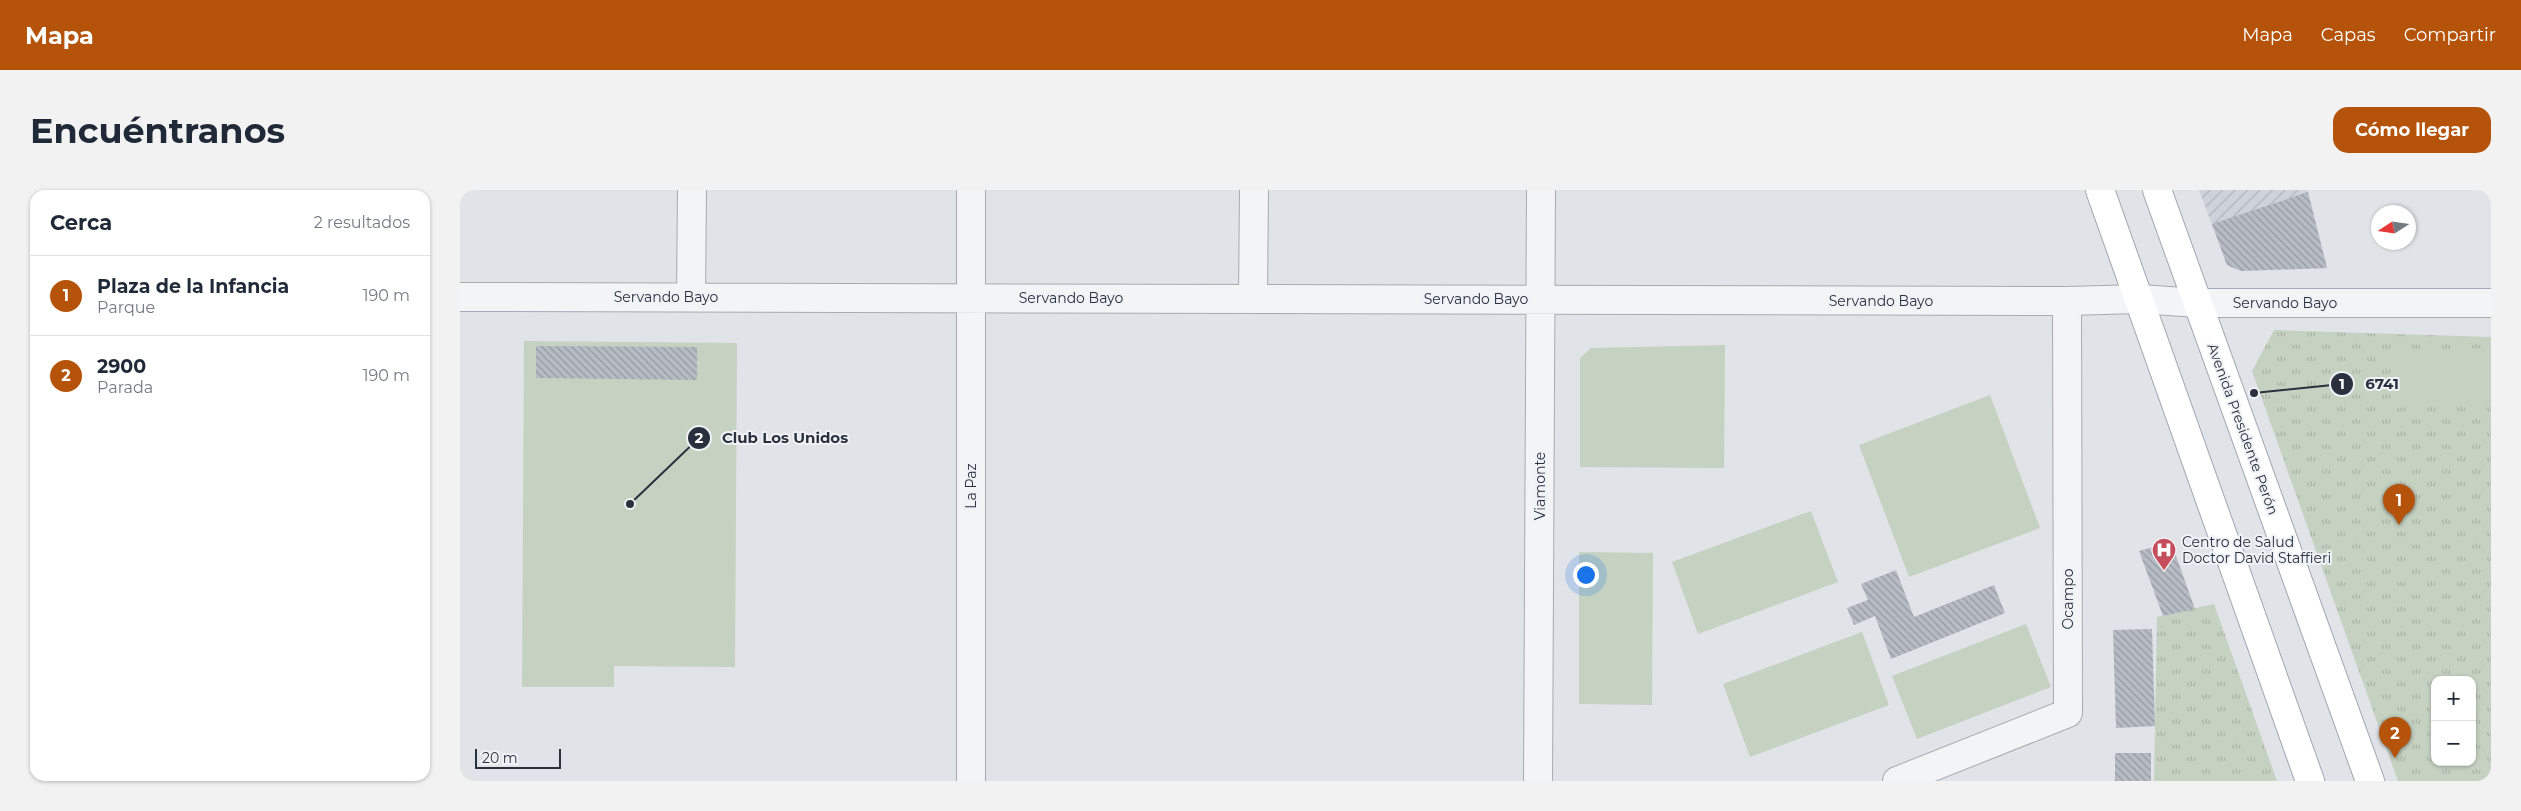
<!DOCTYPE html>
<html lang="es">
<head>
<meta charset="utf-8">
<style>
  :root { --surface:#fff; --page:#f2f2f3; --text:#1f2937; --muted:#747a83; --line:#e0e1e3; --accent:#b45309 }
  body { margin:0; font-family:Montserrat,sans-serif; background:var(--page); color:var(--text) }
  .controls { position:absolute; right:15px; bottom:15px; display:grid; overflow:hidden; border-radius:10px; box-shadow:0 1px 4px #0004 }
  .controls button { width:45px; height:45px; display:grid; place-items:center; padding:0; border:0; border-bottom:1px solid var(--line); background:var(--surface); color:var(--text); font:25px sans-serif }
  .compass { position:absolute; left:1911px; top:15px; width:45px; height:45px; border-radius:50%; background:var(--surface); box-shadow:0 1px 4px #0004; rotate:258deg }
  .scale { position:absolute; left:15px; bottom:12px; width:86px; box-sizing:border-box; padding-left:5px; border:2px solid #2a303e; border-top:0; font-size:14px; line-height:18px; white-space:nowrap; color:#2a303e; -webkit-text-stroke:4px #eff2f6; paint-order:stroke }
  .you { position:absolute; left:1125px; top:384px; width:18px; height:18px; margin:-12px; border:4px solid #fff; border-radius:50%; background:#1a73e8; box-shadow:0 0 0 8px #1a73e833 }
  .badge { display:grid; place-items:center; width:32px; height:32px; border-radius:50%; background:var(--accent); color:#fff; font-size:16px; font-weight:700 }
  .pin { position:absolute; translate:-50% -41px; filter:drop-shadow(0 1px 2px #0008) }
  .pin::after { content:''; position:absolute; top:26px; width:18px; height:15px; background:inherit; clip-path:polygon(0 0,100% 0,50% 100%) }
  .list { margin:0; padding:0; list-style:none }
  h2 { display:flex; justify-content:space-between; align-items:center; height:65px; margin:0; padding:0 20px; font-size:21px }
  h2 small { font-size:16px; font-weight:400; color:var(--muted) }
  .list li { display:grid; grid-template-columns:32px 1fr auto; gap:15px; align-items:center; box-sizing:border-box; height:80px; padding:0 20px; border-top:1px solid var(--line) }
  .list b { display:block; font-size:19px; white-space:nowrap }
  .list p { margin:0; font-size:16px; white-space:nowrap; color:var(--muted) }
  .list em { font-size:16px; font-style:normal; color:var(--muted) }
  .map { position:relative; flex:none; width:2031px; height:591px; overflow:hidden; border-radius:15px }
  header { display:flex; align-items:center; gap:30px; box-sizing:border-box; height:70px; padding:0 25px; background:var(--accent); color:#fff }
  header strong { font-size:24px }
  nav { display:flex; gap:28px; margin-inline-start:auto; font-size:18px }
  .intro { display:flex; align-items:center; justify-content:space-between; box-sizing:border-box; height:120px; padding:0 30px }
  h1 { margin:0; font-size:35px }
  .button { padding:12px 22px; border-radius:15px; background:var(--accent); color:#fff; font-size:18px; font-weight:700 }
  main { display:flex; gap:30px; padding:0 30px }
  aside { flex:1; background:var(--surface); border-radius:15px; box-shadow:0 1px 4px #0004 }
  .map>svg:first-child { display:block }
  .industrial { fill:url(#industrial-furrows) }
  .grass { fill:url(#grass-tufts); fill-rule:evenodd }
  .pitch { fill:#c5d1c1 }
  .building { fill:url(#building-back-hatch) }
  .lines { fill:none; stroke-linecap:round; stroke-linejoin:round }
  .minor-casing { stroke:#a6aab2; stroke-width:30 }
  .major-casing { stroke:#a0a7b3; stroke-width:30 }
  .minor { stroke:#f2f4f6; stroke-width:28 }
  .major { stroke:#fff; stroke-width:28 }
  .labels { text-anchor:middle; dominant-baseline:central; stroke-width:4; stroke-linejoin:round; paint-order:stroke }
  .street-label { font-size:14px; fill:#2a303e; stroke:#eff2f6 }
  .poi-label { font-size:14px; fill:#2a303e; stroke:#eff2f6; text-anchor:start }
  .leader { fill:none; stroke:#2a303e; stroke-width:2 }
  .callout-dot { fill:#2a303e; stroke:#eff2f6; stroke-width:2 }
  .mark-label { font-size:15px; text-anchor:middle; font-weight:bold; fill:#fff }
  .callout-label { font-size:15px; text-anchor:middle; font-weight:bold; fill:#2a303e; stroke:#eff2f6; stroke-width:4; stroke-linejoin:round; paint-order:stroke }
</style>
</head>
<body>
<header>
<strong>Mapa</strong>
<nav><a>Mapa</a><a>Capas</a><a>Compartir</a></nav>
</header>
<div class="intro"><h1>Encuéntranos</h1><a class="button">Cómo llegar</a></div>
<main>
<aside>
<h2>Cerca<small>2 resultados</small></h2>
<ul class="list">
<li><span class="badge">1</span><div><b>Plaza de la Infancia</b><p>Parque</p></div><em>190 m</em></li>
<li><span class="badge">2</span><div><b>2900</b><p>Parada</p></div><em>190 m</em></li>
</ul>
</aside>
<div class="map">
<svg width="2031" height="591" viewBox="0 0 2031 591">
  <defs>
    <pattern id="industrial-furrows" width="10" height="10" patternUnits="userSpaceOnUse" patternTransform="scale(1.25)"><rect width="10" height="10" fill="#ced2da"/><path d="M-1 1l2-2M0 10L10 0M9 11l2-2" fill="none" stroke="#b1b5bc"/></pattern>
    <pattern id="grass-tufts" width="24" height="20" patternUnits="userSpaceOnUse" patternTransform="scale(1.25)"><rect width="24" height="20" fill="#c5d1c1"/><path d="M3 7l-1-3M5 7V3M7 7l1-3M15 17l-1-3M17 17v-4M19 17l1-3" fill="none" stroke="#a9b4a7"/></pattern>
    <pattern id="building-back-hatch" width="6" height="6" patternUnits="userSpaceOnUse" patternTransform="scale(1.25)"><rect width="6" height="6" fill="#b7bcc4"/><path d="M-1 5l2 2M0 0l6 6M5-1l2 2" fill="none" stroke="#9599a1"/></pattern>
  </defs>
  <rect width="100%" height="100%" fill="#e0e3e8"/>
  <path class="industrial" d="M1739,0h108l20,78 -86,3 -14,-6z"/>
  <path class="grass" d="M1814,140l217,7v444h-93l-146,-410zM1975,490h37v82h-37z
    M1754,414l63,177h-123l3,-164z"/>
  <path class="pitch" d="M64,151l213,2 -2,324 -121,-1v21h-92z
    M1265,155l-1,123 -144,-1v-109l11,-10z
    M2031,158v57l-97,3 -1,-57z
    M1530,205l50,133 -131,49 -50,-132z
    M1351,321l27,71 -140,52 -26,-72z
    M1119,362l74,1 -1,152 -73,-1z
    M1566,434l25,63 -134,52 -25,-63z
    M1402,442l27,73 -139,52 -27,-73z"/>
  <path class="building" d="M1848,2l19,76 -86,3 -14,-6 -15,-41z
    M76,156l161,1v33l-161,-2z
    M1711,352l24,67 -32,7 -24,-65z
    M1436,380l18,47 80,-32 11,28 -114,46 -16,-43 -21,9 -7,-17 21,-8 -7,-16z
    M1692,439l3,97 -39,2 -3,-98z
    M1655,563h36v28h-36z"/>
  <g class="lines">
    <defs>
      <path id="minor" d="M511,0v591
        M0,107l1607,4 72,-2 59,4h293
        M231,107l1,-107
        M793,108l1,-108
        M1078,591l3,-591
        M1437,591l171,-68 -1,-412"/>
      <path id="major" d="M1640,0l210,591
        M1697,0l213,591"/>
    </defs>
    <use href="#minor" class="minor-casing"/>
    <use href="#major" class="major-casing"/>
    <use href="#minor" class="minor"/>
    <use href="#major" class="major"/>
  </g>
  <defs>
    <symbol id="hospital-pin" viewBox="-11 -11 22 30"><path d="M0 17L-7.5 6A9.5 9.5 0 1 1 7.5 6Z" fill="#c54c5a" stroke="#eff2f6"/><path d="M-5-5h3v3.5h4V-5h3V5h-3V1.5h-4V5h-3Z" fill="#fff"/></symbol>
  </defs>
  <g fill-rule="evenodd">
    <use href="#hospital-pin" x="1690" y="346" width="28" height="38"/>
  </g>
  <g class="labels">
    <g class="street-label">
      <text x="206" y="107">Servando Bayo</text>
      <text x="611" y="108">Servando Bayo</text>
      <text x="1016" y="109">Servando Bayo</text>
      <text x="1421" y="111">Servando Bayo</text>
      <text x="1825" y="113">Servando Bayo</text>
      <text transform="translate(1783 239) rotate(70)">Avenida Presidente Perón</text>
      <text transform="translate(511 296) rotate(-90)">La Paz</text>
      <text transform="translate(1080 296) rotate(-90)">Viamonte</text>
      <text transform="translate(1608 409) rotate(-90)">Ocampo</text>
    </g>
    <g class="poi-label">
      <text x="1722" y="352">Centro de Salud<tspan x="1722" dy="16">Doctor David Staffieri</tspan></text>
    </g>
  </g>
  <path class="leader" d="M1794 203L1882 194M170 314L239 248"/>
  <g class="callout-dot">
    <circle cx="1794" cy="203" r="5"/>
    <circle cx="170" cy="314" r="5"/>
    <circle cx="1882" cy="194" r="12"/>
    <circle cx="239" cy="248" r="12"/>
  </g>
  <g class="mark-label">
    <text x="1882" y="199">1</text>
    <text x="239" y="253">2</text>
  </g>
  <g class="callout-label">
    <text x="1922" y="199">6741</text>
    <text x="325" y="253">Club Los Unidos</text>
  </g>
</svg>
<div class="controls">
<button>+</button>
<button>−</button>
</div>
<svg class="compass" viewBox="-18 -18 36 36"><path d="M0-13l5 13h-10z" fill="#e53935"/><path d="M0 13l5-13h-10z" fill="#747a83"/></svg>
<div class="scale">20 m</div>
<div class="you"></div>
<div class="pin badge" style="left:1939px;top:335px">1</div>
<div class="pin badge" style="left:1935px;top:568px">2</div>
</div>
</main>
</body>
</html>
